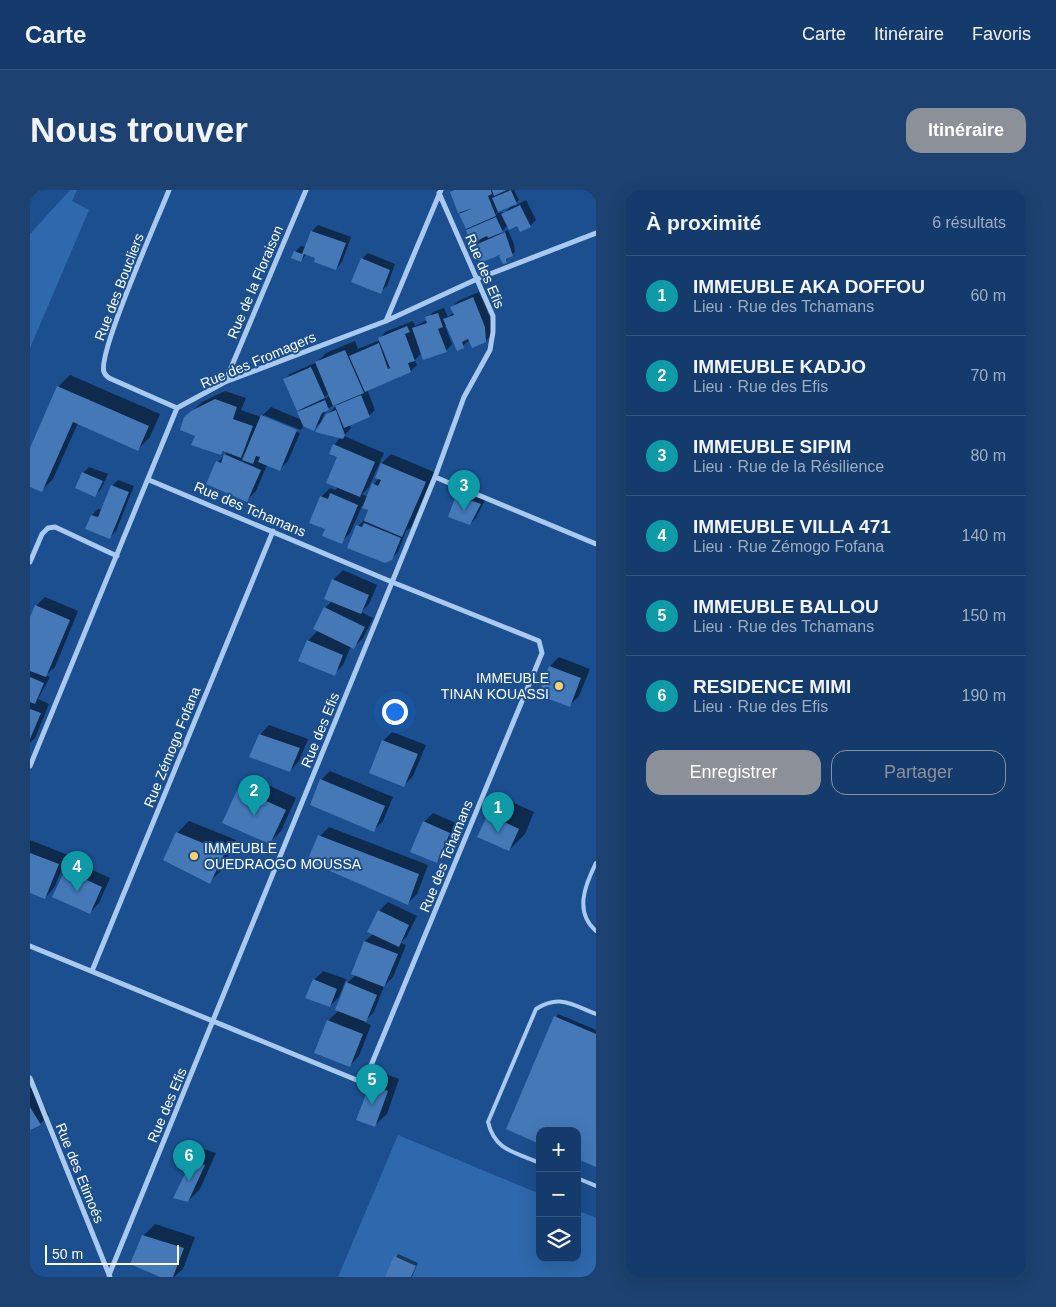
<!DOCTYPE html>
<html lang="fr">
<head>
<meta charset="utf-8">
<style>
  :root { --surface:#143b6b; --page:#1d4271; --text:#f1f3f6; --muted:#9dadc1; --line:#33557e; --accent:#8c9099 }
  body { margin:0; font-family:Helvetica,sans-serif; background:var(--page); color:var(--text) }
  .controls { position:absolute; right:15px; bottom:15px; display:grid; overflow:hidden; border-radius:10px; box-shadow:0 5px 20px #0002 }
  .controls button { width:45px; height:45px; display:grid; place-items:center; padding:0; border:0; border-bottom:1px solid var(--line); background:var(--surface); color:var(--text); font:25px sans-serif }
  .scale { position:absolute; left:15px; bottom:12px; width:134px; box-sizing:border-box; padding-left:5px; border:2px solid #fff; border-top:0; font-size:14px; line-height:18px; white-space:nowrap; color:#fff; -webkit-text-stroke:4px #1b4f8f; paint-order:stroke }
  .you { position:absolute; left:364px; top:521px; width:18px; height:18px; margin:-12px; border:4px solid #fff; border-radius:50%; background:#1a73e8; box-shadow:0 0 0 8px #1a73e833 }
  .badge { display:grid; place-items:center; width:32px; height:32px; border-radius:50%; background:var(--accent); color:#fff; font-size:16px; font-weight:700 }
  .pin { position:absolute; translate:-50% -41px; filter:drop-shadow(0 1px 2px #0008) }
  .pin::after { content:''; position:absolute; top:26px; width:18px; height:15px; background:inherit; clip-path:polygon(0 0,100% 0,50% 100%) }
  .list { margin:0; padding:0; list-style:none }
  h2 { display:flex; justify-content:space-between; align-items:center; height:65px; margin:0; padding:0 20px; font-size:21px }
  h2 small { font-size:16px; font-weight:400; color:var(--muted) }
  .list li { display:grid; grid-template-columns:32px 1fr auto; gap:15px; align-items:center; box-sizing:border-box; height:80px; padding:0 20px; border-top:1px solid var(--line) }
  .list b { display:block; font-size:19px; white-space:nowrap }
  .list p { margin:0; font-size:16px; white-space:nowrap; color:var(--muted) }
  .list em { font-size:16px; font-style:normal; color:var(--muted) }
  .actions { display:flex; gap:10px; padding:15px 20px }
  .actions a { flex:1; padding:11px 0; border:1px solid var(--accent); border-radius:15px; text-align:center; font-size:18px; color:var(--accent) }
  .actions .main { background:var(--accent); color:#fff }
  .icon { flex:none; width:28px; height:28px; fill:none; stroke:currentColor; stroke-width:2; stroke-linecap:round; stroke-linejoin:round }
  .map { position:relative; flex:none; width:566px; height:1087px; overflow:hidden; border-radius:15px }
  header { display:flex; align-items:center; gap:30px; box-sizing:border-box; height:70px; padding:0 25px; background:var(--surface); border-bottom:1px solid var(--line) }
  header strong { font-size:24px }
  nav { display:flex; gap:28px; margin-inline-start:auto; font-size:18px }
  .intro { display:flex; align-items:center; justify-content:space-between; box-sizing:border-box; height:120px; padding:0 30px }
  h1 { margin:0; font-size:35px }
  .button { padding:12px 22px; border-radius:15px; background:var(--accent); color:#fff; font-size:18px; font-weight:700 }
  main { display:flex; gap:30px; padding:0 30px }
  aside { flex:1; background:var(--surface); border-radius:15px; box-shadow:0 5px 20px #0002 }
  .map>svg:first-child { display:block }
  .green { fill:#2e69ad }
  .shadow { fill:#0007; fill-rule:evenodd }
  .building { fill:#4478b7 }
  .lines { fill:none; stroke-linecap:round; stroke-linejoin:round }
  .lane { stroke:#a9c9ee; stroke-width:4 }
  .street { stroke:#a9c9ee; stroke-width:5 }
  .poi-dot { fill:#ffd166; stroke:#1b4f8f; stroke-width:2 }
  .labels { text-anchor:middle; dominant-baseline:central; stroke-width:4; stroke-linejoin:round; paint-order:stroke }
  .street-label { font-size:14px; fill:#fff; stroke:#1b4f8f }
  .poi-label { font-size:14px; fill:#fff; stroke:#1b4f8f; text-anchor:end }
</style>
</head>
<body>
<header>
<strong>Carte</strong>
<nav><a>Carte</a><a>Itinéraire</a><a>Favoris</a></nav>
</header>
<div class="intro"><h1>Nous trouver</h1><a class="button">Itinéraire</a></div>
<main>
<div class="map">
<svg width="566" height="1087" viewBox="0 0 566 1087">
  <rect width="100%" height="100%" fill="#1b4f8f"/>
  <path class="green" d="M40,0h7l-5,11 17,9 -59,138v-114z
    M368,945l142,59v64h37v-48l19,8v59h-258z"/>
  <path class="shadow" d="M423,0h61l5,10 -6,7 13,-7 10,20 -6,6 -22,-1 -9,9 9,-4 6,14 1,8 -7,5 -2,5 -2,1 -4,-10 -26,-7 10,-10 -13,3 -20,-47zM483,14l-9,10 -1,-2 -8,2 6,-5z
    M288,35l33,12 -9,25 -6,7 -29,-15 -7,7 -5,-9 6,-6 5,1 6,-16z
    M338,63l27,11 -8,22 -7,6 -18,-33z
    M449,102l12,28 1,14 -6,7 -16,-1 -12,9 -11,-24 -2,1 7,18 -6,7 -24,1 -7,8 2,5 -6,6 -44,18 8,21 -6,6 -20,8 2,4 -7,8 40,17 -15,34 -7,7 6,3 6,-13 5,-6 -3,-1 6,-14 9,-9 43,18 -23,55 -5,4 -8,21 -7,7 -33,-33 7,-6 5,-10 -8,-4 -12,27 -9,9 -14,-13 -6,-32 9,-9 5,2 4,-3v-31l-5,-11 7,-8 -14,-22 15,-15 -16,10 -5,12 -7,7 -10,-4 -3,5 -37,-15v3l36,15 -12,28 -9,9 -12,-5 -11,26 -9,9 -29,-38 10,-11 -3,-1 -4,4 -25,-19 -10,-18 16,-15 23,-11 21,7 -5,12 20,7 10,-10 31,13 -3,-8 7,-7 -22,-25 6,-6 27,-12 9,-9 29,-12 3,8 22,-9 5,-8 28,-11 2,5 12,-6 6,-8 11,-4 4,9 6,-5 -2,-5 6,-6zM299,203l1,3 -7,3z
    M40,185l90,39 -10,23 -12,12 -60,-26 -25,56 -12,12 -11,-5v-35l28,-64z
    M59,277l19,7 -7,15 -6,6 -12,-22z
    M88,290l16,6 -18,45 -6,6 -23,-9 5,-13 6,-6 4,1 10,-24z
    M433,300l23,8 -10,20 -6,6 -13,-28z
    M313,380l34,15 -8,19 -8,8 12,6 -10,20 -9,9 -3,-1 -8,19 -9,9 -26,-33 10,-11 7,-22 7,-7 -7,-3 8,-18z
    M15,407l33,14 -23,56 -9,8 4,2 -12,22 11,5 -14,34 -5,5v-123l6,-14z
    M529,467l31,12 -11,27 -10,10 -30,-12 11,-28z
    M239,535l39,14 -9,22 -9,10 -30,-36z
    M362,542l34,13 -13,31 -9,9 -21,-44z
    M300,581l63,26 -10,24 -9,9 -53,-50z
    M221,587l45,21 -15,33 -12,12 -30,-54z
    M475,609l29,13 -9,22 -16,16 -20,-35z
    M403,623l25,11 -12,29 -9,9 -13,-40z
    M159,631l47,19 -15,31 -12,11 -32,-49z
    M299,637l99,38 -11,29 -9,9 -88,-67z
    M0,650l38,15 -14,33 -9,10 -15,-7z
    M45,672l35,16 -11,25 -9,10 -24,-42z
    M358,712l29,14 -10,20 -6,7 5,2 -13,32 -9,9 -10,26 -10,10 7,3 -12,31 -9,9 -22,-44 11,-11 8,-27 9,-8 -4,-2 13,-32 8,-7 6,-23z
    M293,781l23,8 -7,18 -9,9 -16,-26z
    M528,824l38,16v136l-19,-35 -69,-2z
    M353,883l16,6 -12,35 -12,11 -4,-40z
    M3,897l16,28 -9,9 -10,5v-41z
    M174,959l12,4 -16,36 -12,12 5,-40z
    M125,1034l40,13 -12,32 -9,8h-11l-20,-41z
    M368,1064l20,9 -6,14h-26z"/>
  <path class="building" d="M424,0h37l1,4 -4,2 8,20 -30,13 -7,-15 14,-6 -15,5 -8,-21z
    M462,0h15l-13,6z
    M481,0l6,14 -19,8 -6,-14z
    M561,0h5v12z
    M490,15l11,22 -11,5 -3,-6 -8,4 -8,-16z
    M466,27l7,15 -15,6 -1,-2 -11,5 -2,-2 -4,2 -4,-11z
    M281,41l35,12 -10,27 -22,-8 1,-4 -11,-4 -3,8 -10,-4 3,-7 8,3z
    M475,42l8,24 -7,3 1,4 -4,1 -4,-8 3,-2 -22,9 -7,-17z
    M331,68l29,12 -9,24 -30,-12z
    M443,107l12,30 1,15 -14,6 -4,-9 -6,3 2,6 -7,3 -14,-32 11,-4 -4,-8z
    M408,123l5,14 -5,2 9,23 -24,8 -11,-32 15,-5 -2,-6z
    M377,136l3,6 -5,2 10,27 -7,2 3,9 -46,20 -16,-36 30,-13 9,26 2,-1 -12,-30z
    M315,160l19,43 -31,13 -18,-44z
    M281,177l14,31 -28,13 -14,-32z
    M27,196l92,40 -11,25 -65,-29 -31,70 -12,-5v-39z
    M331,205l9,22 -26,11 -9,-22z
    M185,209l22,8 -4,12 20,7 -12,32 -18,-7 -2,4 -30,-10 4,-9 -15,-6 4,-13 7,-6z
    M295,210l4,10 -7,3 -8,18 -11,-5 -6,-14z
    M306,220l9,25 -2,4 -28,-7 11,-18z
    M231,225l36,15 -17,41 -22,-9 2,-5 -4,-1 -3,8 -11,-4z
    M303,254l42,18 -15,35 -34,-14 11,-26 -8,-3z
    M194,264l37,16 -14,32 -41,-18 10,-23 5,2z
    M351,273l45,19 -24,55 -38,-16 4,-11 -6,-2 10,-25 6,3 3,-6 -6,-2z
    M52,282l21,9 -8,16 -20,-9z
    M81,295l18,7 -19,47 -25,-10 6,-14 7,2z
    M300,303l28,12 -16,39 -20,-8 3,-7 -16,-6 11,-27 8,3z
    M426,305l25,9 -11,21 -22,-8z
    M334,333l37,15 -9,22 -7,3 -38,-15 9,-23 6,2z
    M302,389l37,16 -8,19 -37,-15z
    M5,415l35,15 -24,57 -16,-6v-54z
    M294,417l41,20 -11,22 -41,-20z
    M277,450l36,15 -8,21 -37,-15z
    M519,476l32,12 -11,29 -32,-12z
    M0,487l14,6 -9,21 -5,-2z
    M0,519l11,4 -11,26z
    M229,544l41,14 -10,24 -41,-15z
    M352,550l36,14 -14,33 -35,-14z
    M290,589l65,27 -11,26 -64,-27z
    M208,598l48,22 -16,34 -48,-21z
    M458,624l31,15 -10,22 -32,-14z
    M393,631l27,12 -13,30 -27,-11z
    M146,642l49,20 -15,32 -47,-24z
    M288,645l101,39 -11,31 -101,-44z
    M0,663l29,11 -14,35 -15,-6z
    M35,680l37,17 -12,27 -38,-17z
    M348,720l31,15 -10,22 -32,-15z
    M334,751l34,13 -14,33 -33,-13z
    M283,789l24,10 -7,18 -25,-9z
    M316,792l31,13 -11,27 -31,-12z
    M524,826l42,18v133l-19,-8v-28h-37v13l-34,-15z
    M297,830l36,14 -13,33 -36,-14z
    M340,894l18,7 -13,36 -19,-7z
    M0,917l11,18 -11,5z
    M162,970l13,5 -17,37 -15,-4z
    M112,1045l42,13 -11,29h-13l-30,-13z
    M364,1066l22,10 -5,11h-26z"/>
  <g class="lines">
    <path class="lane" d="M566,673c-11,22 -22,49 0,68
      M510,973c-25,-11 -45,-12 -52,-41l48,-113c24,-15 37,-4 60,5
      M547,988l19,8"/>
    <path class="street" d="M139,0c-10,26 -72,164 -65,182 1,3 3,4 5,6l68,30
      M356,131l55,-131
      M195,192l81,-192
      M405,287l161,67
      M0,372l12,-28 6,-6 7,-1 62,29
      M0,576l147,-358 48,-26 161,-61 91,-42 119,-46
      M0,756l329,135 6,-1 177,-427 -3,-12 -147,-59 -243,-102
      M62,781l181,-440
      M0,888l80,199
      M79,1085l326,-798 29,-80 26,-47 3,-18v-16l-54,-123"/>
  </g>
  <g class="poi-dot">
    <circle cx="529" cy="496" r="5"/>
    <circle cx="164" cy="666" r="5"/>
  </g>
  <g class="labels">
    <g class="street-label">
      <text transform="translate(455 81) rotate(67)">Rue des Efis</text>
      <text transform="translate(225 92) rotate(-67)">Rue de la Floraison</text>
      <text transform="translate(89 97) rotate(-69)">Rue des Boucliers</text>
      <text transform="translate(228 170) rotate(-23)">Rue des Fromagers</text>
      <text transform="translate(220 319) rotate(23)">Rue des Tchamans</text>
      <text transform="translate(290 540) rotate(-68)">Rue des Efis</text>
      <text transform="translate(142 557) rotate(-68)">Rue Zémogo Fofana</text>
      <text transform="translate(416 666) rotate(-68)">Rue des Tchamans</text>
      <text transform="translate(137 915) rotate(-67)">Rue des Efis</text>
      <text transform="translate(50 983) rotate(68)">Rue des Etimoés</text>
    </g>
    <g class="poi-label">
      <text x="519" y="488">IMMEUBLE<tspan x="519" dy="16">TINAN KOUASSI</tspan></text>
      <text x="174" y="658" text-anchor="start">IMMEUBLE<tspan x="174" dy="16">OUEDRAOGO MOUSSA</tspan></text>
    </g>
  </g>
</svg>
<div class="controls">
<button>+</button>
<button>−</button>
<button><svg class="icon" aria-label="layers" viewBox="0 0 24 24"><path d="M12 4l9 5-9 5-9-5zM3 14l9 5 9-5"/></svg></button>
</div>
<div class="scale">50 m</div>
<div class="you"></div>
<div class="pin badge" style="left:468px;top:643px;background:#0f9aa8">1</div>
<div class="pin badge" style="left:224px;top:626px;background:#0f9aa8">2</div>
<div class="pin badge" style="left:434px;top:321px;background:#0f9aa8">3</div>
<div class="pin badge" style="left:47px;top:702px;background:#0f9aa8">4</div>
<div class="pin badge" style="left:342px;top:915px;background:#0f9aa8">5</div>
<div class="pin badge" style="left:159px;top:991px;background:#0f9aa8">6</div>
</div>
<aside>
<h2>À proximité<small>6 résultats</small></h2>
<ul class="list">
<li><span class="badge" style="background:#0f9aa8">1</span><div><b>IMMEUBLE AKA DOFFOU</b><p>Lieu · Rue des Tchamans</p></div><em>60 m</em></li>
<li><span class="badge" style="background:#0f9aa8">2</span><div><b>IMMEUBLE KADJO</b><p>Lieu · Rue des Efis</p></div><em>70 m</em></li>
<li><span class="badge" style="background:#0f9aa8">3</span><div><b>IMMEUBLE SIPIM</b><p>Lieu · Rue de la Résilience</p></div><em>80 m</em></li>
<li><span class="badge" style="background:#0f9aa8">4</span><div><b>IMMEUBLE VILLA 471</b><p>Lieu · Rue Zémogo Fofana</p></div><em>140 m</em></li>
<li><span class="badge" style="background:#0f9aa8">5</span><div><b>IMMEUBLE BALLOU</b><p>Lieu · Rue des Tchamans</p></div><em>150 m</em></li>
<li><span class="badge" style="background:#0f9aa8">6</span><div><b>RESIDENCE MIMI</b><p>Lieu · Rue des Efis</p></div><em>190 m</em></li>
</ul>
<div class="actions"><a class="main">Enregistrer</a><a>Partager</a></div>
</aside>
</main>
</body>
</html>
